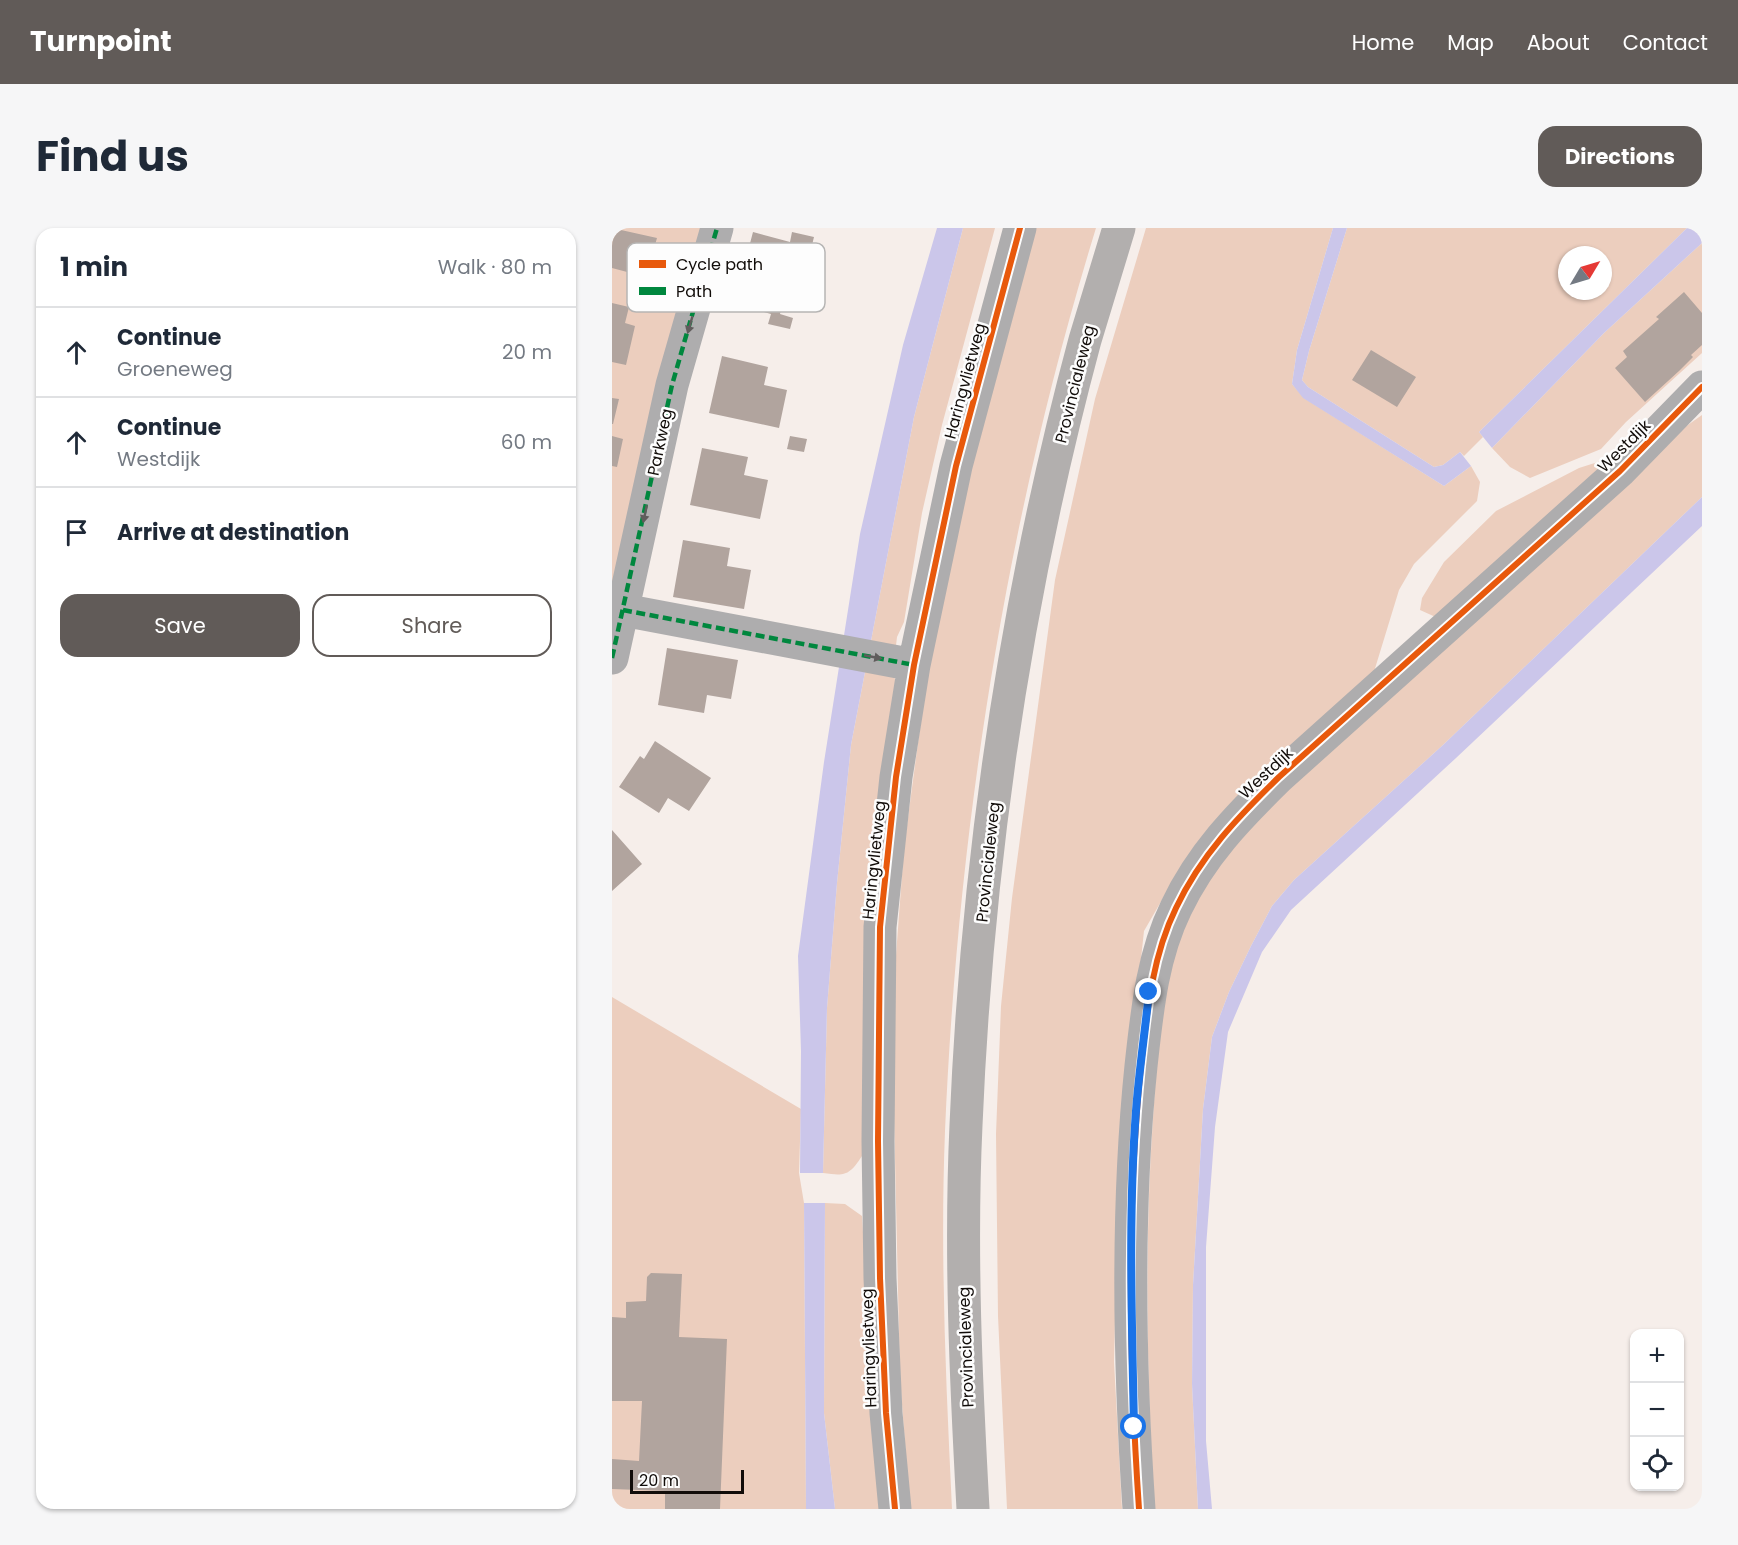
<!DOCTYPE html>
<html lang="en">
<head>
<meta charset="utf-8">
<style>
  :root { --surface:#fff; --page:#f6f6f7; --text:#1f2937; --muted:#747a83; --line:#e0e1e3; --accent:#615b58 }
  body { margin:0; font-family:Poppins,sans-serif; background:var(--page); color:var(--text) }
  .controls { position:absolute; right:18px; bottom:18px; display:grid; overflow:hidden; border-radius:12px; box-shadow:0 2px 4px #0004 }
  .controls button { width:54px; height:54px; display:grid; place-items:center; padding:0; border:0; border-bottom:2px solid var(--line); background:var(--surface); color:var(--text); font:30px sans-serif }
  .compass { position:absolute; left:946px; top:18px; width:54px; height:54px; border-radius:50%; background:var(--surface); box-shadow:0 2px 4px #0004; rotate:52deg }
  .scale { position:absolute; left:18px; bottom:15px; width:114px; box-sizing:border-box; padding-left:6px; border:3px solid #110c09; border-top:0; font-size:16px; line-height:21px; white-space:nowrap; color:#110c09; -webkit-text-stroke:4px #fdfdfd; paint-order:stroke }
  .stop { position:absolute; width:18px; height:18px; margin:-14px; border:4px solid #1a73e8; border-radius:50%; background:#fff }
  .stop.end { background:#1a73e8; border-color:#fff; box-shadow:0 2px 6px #0008 }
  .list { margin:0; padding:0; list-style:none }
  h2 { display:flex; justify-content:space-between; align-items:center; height:78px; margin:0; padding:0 24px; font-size:26px }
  h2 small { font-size:20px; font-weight:400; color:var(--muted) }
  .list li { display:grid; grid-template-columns:39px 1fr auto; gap:18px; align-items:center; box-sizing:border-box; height:90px; padding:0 24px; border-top:2px solid var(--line) }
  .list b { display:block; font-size:22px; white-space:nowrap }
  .list p { margin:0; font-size:20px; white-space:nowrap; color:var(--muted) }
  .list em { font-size:20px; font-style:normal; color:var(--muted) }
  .actions { display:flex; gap:12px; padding:18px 24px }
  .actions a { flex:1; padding:14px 0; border:2px solid var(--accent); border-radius:18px; text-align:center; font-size:21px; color:var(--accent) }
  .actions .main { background:var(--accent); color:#fff }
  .icon { flex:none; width:33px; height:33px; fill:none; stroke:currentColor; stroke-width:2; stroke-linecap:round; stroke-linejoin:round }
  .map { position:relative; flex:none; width:1090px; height:1281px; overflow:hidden; border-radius:18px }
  header { display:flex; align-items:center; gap:36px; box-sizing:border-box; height:84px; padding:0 30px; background:var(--accent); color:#fff }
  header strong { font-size:28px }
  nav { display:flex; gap:33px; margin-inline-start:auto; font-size:21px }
  .intro { display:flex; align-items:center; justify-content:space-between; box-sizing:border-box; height:144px; padding:0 36px }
  h1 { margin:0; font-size:42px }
  .button { padding:15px 27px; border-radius:18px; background:var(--accent); color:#fff; font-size:21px; font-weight:700 }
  main { display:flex; gap:36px; padding:0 36px }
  aside { flex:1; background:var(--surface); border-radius:18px; box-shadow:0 2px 4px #0004 }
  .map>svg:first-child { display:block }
  .green { fill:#eccebe; fill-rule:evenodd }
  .water { fill:#cbc6ea }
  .building { fill:#b1a49e }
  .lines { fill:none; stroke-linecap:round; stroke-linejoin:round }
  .minor { stroke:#aeadae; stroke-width:33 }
  .major { stroke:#b2afae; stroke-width:33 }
  .quiet { stroke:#00873e; stroke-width:4.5; stroke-dasharray:9 4.5; stroke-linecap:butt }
  .cycleway-casing { stroke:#fdfdfd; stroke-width:10 }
  .cycleway { stroke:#e8590c; stroke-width:6 }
  .oneway { fill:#605c5c }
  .route { stroke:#1a73e8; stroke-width:8 }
  .labels { text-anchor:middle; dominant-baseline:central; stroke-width:5; stroke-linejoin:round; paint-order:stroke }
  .street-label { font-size:16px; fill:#110c09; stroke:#fdfdfd }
  .key { fill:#fdfdfd; stroke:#b6b5b4; stroke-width:1.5 }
  .key-label { font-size:16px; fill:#110c09 }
</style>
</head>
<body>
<header>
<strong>Turnpoint</strong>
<nav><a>Home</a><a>Map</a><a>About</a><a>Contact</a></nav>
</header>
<div class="intro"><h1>Find us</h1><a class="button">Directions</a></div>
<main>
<aside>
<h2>1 min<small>Walk · 80 m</small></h2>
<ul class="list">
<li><svg class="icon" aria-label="ahead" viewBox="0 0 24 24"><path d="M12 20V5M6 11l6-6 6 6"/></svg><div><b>Continue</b><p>Groeneweg</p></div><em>20 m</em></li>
<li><svg class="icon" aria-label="ahead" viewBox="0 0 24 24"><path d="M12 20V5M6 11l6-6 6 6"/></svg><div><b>Continue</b><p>Westdijk</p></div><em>60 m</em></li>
<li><svg class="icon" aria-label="arrive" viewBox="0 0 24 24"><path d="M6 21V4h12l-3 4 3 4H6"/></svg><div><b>Arrive at destination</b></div></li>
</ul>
<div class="actions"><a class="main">Save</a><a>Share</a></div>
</aside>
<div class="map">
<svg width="1090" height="1281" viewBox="0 0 1090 1281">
  <rect width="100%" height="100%" fill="#f6eeea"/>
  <path class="green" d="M0,0h94l-94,371z
    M351,0h32l-53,197 -20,88 -18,109 -7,15 -4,34 3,13 -34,472c-13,20 -17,20 -39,17l4,-165 10,-125 14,-138 63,-328z
    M422,0h62c-90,292 -138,598 -151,903 -5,126 1,252 7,378h-42l-10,-131 -6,-264v-132l10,-134 21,-158 24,-122 39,-172z
    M534,0h187l-36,122 -5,34 12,14 140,88 27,-20 9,16 -3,19 -63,63 -15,26 -26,85 -192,192 -37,64 -25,230 -5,201 8,147h-115l-9,-193 -2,-182 5,-128 11,-108 43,-318 40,-181z
    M735,0h340l-208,204 4,5 -19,19 -4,-4 -17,13 -9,2 -126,-80 -6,-7 7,-29zM955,27h36v36h-36z
    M1090,15v110l-76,69 -25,27 -71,29 -20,-11 -18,-19 112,-115z
    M1090,187v82l-259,248 -149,135 -22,26 -21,40 -22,46 -17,45 -9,72 -10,176 -1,99 6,125h-44c-7,-130 -10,-261 -1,-391 4,-60 7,-122 26,-180 6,-16 14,-35 23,-49 14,-25 35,-47 52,-69l414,-381z
    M1011,226l-183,165 -20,-9 2,-12 22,-36 52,-51 83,-43z
    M0,769l189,112 -2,64 5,30 2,306h-194z
    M213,975l20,1 17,12 18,293h-45l-11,-96z"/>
  <path class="water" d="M325,0h26l-49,189 -63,328 -14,138 -10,125 -4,165h-23l1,-122 -3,-95 26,-194 36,-228 43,-189z
    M721,0h14l-38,123 -7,29 6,7 126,80 9,-2 17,-13 11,14 -27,20 -141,-88 -11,-14 5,-34z
    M1075,0h15v15l-98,90 -112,115 -13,-16z
    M1090,269v29l-246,232 -165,152 -29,42 -34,80 -13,95 -9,120v194l6,68h-14l-6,-125 1,-99 10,-176 9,-72 17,-45 22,-46 21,-40 22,-26 149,-135z
    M192,975h21l-1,210 11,96h-29z"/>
  <path class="building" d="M0,0l45,10 -11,39 -34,-9z
    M141,4l37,10 2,-10 22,5 -3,12 -13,-3 -18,68 13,4 -3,11 -22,-5 3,-10 -37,-10z
    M1072,64l18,21v32l-11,10 2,2 -14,14 -34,31 -30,-34 12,-11 -4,-6 36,-32 -3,-2z
    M0,75l17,4 -4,16 10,3 -9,39 -14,-3z
    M759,122l45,27 -19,30 -45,-27z
    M110,128l46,11 -4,18 23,5 -8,38 -70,-15z
    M0,170l7,1 -6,25h-1z
    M0,208l11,3 -6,28 -5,-1z
    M178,208l17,3 -3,13 -17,-3z
    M90,220l46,9 -4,18 24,5 -8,39 -70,-14z
    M71,312l47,8 -3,18 24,4 -7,39 -71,-12z
    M55,420l71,12 -7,39 -24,-4 -3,18 -46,-8z
    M43,513l56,37 -22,33 -21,-13 -9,15 -40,-26 21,-31 4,3z
    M0,602l30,34 -30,27z
    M39,1045l31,1 -3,63 48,2 -7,170h-55v-18l-53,-2v-30l27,2 3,-60h-30v-84l14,1v-16l20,-1 1,-24z"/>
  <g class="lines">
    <path class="minor" d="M11,382l291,55
      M0,430l60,-273 45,-157
      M283,1281l-9,-96 -6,-135 -2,-137 2,-214 16,-150 18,-112 42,-199 64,-238
      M527,1281c-10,-147 -13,-297 2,-443 6,-54 11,-109 35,-158 25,-53 62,-91 103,-131l341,-306 82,-84"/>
    <path class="major" d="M361,1281c-7,-128 -13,-256 -7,-384 11,-264 50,-529 119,-785 11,-37 23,-75 34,-112"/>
    <path class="quiet" d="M11,382l291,55
      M0,430l60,-273 45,-157"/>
    <defs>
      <path id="cycleway" d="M283,1281l-9,-96 -6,-135 -2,-137 2,-214 16,-150 18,-112 42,-199 64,-238
        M527,1281c-10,-147 -13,-297 2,-443 6,-54 11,-109 35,-158 25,-53 62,-91 103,-131l341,-306 82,-84"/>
    </defs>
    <use href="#cycleway" class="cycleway-casing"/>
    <use href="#cycleway" class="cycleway"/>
  </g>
  <defs><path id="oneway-solid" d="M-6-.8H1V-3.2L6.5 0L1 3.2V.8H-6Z" transform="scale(1.5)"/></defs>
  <g class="oneway">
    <use href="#oneway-solid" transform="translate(78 97) rotate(106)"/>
    <use href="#oneway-solid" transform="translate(33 286) rotate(102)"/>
    <use href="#oneway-solid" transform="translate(261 429) rotate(11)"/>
  </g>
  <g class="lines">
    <path class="route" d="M522,1199c-2,-105 -6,-211 2,-316 3,-40 9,-79 13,-119"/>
  </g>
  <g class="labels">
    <g class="street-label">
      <text transform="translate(353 153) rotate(-75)">Haringvlietweg</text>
      <text transform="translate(463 156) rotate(-76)">Provincialeweg</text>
      <text transform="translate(48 214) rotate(-78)">Parkweg</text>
      <text transform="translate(1012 218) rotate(-45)">Westdijk</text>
      <text transform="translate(654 545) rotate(-43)">Westdijk</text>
      <text transform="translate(262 632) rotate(-84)">Haringvlietweg</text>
      <text transform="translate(376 634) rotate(-84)">Provincialeweg</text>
      <text transform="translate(354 1119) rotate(-92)">Provincialeweg</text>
      <text transform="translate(257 1120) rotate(-92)">Haringvlietweg</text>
    </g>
  </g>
  <rect x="15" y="15" width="198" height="69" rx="9" class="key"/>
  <rect x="27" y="32" width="27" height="8" fill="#e8590c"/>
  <rect x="27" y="59" width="27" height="8" fill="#00873e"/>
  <g class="key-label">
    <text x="64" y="42">Cycle path</text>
    <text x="64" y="69">Path</text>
  </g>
</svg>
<div class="controls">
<button>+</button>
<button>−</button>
<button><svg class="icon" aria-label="locate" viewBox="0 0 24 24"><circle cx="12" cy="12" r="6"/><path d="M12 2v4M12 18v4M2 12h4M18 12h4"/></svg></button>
</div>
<svg class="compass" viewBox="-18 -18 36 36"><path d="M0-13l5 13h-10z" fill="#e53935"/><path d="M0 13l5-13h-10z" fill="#747a83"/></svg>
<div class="scale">20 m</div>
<div class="stop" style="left:522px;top:1199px"></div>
<div class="stop end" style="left:537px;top:764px"></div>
</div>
</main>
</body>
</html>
